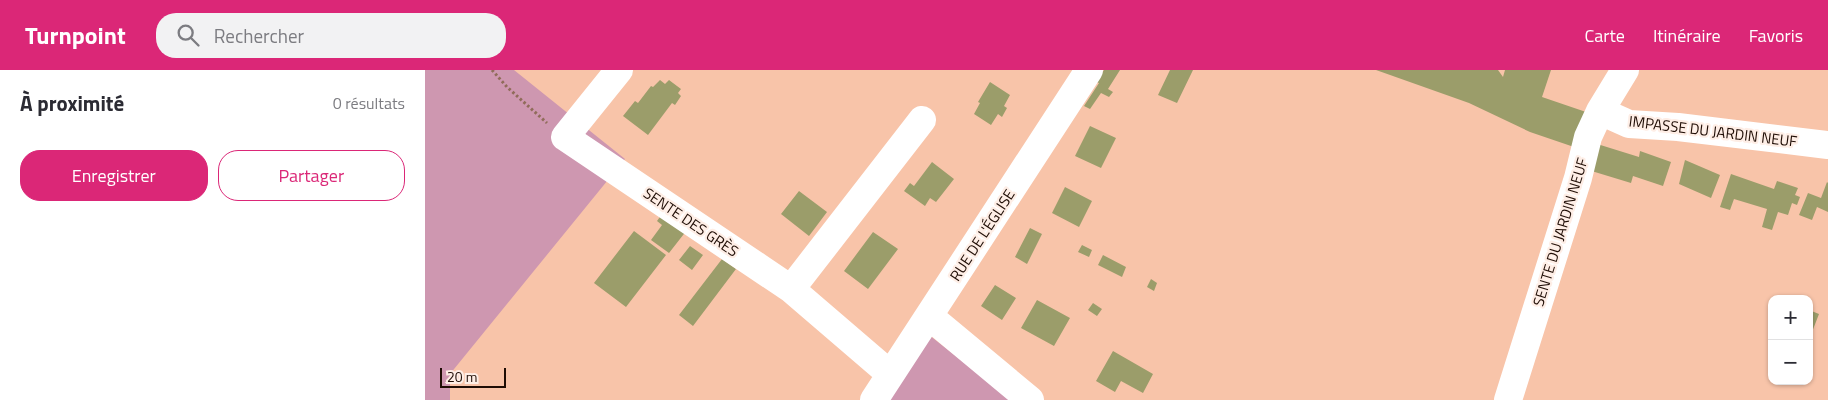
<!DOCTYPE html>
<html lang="fr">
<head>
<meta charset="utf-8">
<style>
  :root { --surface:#fff; --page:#f2f2f3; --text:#2b2b33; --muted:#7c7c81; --line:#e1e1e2; --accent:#db2777 }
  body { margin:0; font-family:"Titillium Web",sans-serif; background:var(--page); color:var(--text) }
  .controls { position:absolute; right:15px; bottom:15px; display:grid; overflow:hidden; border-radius:10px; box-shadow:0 1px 4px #0004 }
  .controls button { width:45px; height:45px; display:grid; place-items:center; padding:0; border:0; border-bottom:1px solid var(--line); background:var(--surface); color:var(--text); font:25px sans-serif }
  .scale { position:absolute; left:15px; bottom:12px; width:66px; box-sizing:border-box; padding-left:5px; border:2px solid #1f0d05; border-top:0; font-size:14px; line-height:18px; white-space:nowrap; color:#1f0d05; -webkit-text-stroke:4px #feeee6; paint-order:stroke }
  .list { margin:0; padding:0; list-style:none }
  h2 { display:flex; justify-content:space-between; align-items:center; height:65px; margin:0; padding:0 20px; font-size:21px }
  h2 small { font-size:16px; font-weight:400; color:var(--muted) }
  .actions { display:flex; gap:10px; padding:15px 20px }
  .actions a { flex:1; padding:11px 0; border:1px solid var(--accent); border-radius:20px; text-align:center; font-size:18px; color:var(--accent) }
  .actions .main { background:var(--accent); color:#fff }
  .icon { flex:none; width:28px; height:28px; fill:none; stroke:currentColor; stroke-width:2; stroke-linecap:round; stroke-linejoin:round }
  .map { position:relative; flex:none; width:1403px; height:330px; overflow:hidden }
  header { display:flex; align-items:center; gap:30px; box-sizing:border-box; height:70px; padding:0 25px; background:var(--accent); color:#fff }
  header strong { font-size:24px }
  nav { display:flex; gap:28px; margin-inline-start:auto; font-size:18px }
  .search { width:350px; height:45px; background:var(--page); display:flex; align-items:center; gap:12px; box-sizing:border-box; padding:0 18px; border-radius:20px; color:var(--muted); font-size:19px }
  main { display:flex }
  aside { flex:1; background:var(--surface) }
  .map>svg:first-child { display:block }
  .green { fill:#ce97b0 }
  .building { fill:#9b9d6a }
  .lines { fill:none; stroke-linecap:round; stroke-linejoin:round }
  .path { stroke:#906c5a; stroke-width:3; stroke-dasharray:2.5 2.5; stroke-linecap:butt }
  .minor { stroke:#fff; stroke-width:28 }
  .labels { text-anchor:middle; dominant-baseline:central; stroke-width:4.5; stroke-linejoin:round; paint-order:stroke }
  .street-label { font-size:15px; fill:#1f0d05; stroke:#feeee6 }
</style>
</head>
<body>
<header>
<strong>Turnpoint</strong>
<div class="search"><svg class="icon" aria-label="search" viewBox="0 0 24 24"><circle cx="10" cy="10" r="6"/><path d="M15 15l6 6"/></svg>Rechercher</div>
<nav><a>Carte</a><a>Itinéraire</a><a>Favoris</a></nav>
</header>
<main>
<aside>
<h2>À proximité<small>0 résultats</small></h2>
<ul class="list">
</ul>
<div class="actions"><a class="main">Enregistrer</a><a>Partager</a></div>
</aside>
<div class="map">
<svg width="1403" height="330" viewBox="0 0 1403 330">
  <rect width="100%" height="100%" fill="#f8c4a9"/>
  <path class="green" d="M0,0h89l111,89 -175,215v26h-25z
    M504,265l83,65h-122z"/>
  <path class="building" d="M679,0h16l-12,19 5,3 -4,5 -8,-4 -11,16 -6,-3 15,-23 -3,-1z
    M745,0h23l-16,33 -19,-8z
    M951,0h122l5,7 2,-7h46l-9,27 44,15 -12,35 -44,-15 -61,-29z
    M235,10l5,4 4,-4 12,9 -3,4 3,3 -6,9 -3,-2 -24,32 -25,-19 12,-15 3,2 13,-17 2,1z
    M565,12l20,13 -6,11 3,2 -5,9 -4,-3 -7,11 -17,-11 6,-11 -2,-1z
    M665,56l26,12 -15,30 -26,-12z
    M1169,73l45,14 1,-6 31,11 -8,24 -30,-10 -2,7 -46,-14z
    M1260,90l35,15 -9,23 -32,-14z
    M507,92l22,17 -18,23 -6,-4 -5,8 -21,-15 6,-8 4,3z
    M1306,104l43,15 3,-8 21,7 -3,7 5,2 -3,8 -5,-2 -4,12 -10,-3 -6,18 -10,-3 5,-18 -33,-10 -4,11 -10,-3z
    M1402,112l1,1v29l-11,-5 -5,13 -13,-5 9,-22 13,5z
    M640,117l27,14 -13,26 -27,-14z
    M374,121l28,21 -18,24 -28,-22z
    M237,144l25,16 -18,23 -18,-13 11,-15 -5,-4z
    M605,158l12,6 -15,30 -12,-7z
    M209,161l32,24 -40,52 -32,-24z
    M448,162l25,17 -30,40 -24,-18z
    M657,175l10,5 -3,7 -11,-5z
    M265,176l13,9 -11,15 -13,-10z
    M678,185l23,12 -4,10 -24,-12z
    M297,189l14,10 -43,57 -14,-11z
    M726,209l6,4 -3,8 -7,-4z
    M570,215l21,13 -14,22 -21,-14z
    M612,230l33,18 -16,28 -33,-18z
    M668,233l9,6 -5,7 -9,-6z
    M1384,240l10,4 -7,18 -3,-1z
    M688,281l40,23 -10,19 -22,-12 -6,11 -19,-11z"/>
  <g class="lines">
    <path class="path" d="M67,0l15,17 40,36"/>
    <path class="minor" d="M194,0l-54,67 226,152 99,85
      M1175,41l29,13 49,3 150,18
      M366,219l131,-169
      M504,246l101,84
      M449,330l215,-330
      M1083,330l70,-222 10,-41 12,-26 25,-41"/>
  </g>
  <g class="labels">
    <g class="street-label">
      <text transform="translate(1288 61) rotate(7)">IMPASSE DU JARDIN NEUF</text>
      <text transform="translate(266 152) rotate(34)">SENTE DES GRÈS</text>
      <text transform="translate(1135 162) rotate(-73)">SENTE DU JARDIN NEUF</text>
      <text transform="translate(557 165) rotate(-57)">RUE DE L'ÉGLISE</text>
    </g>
  </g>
</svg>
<div class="controls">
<button>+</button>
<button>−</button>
</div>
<div class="scale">20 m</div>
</div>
</main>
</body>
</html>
